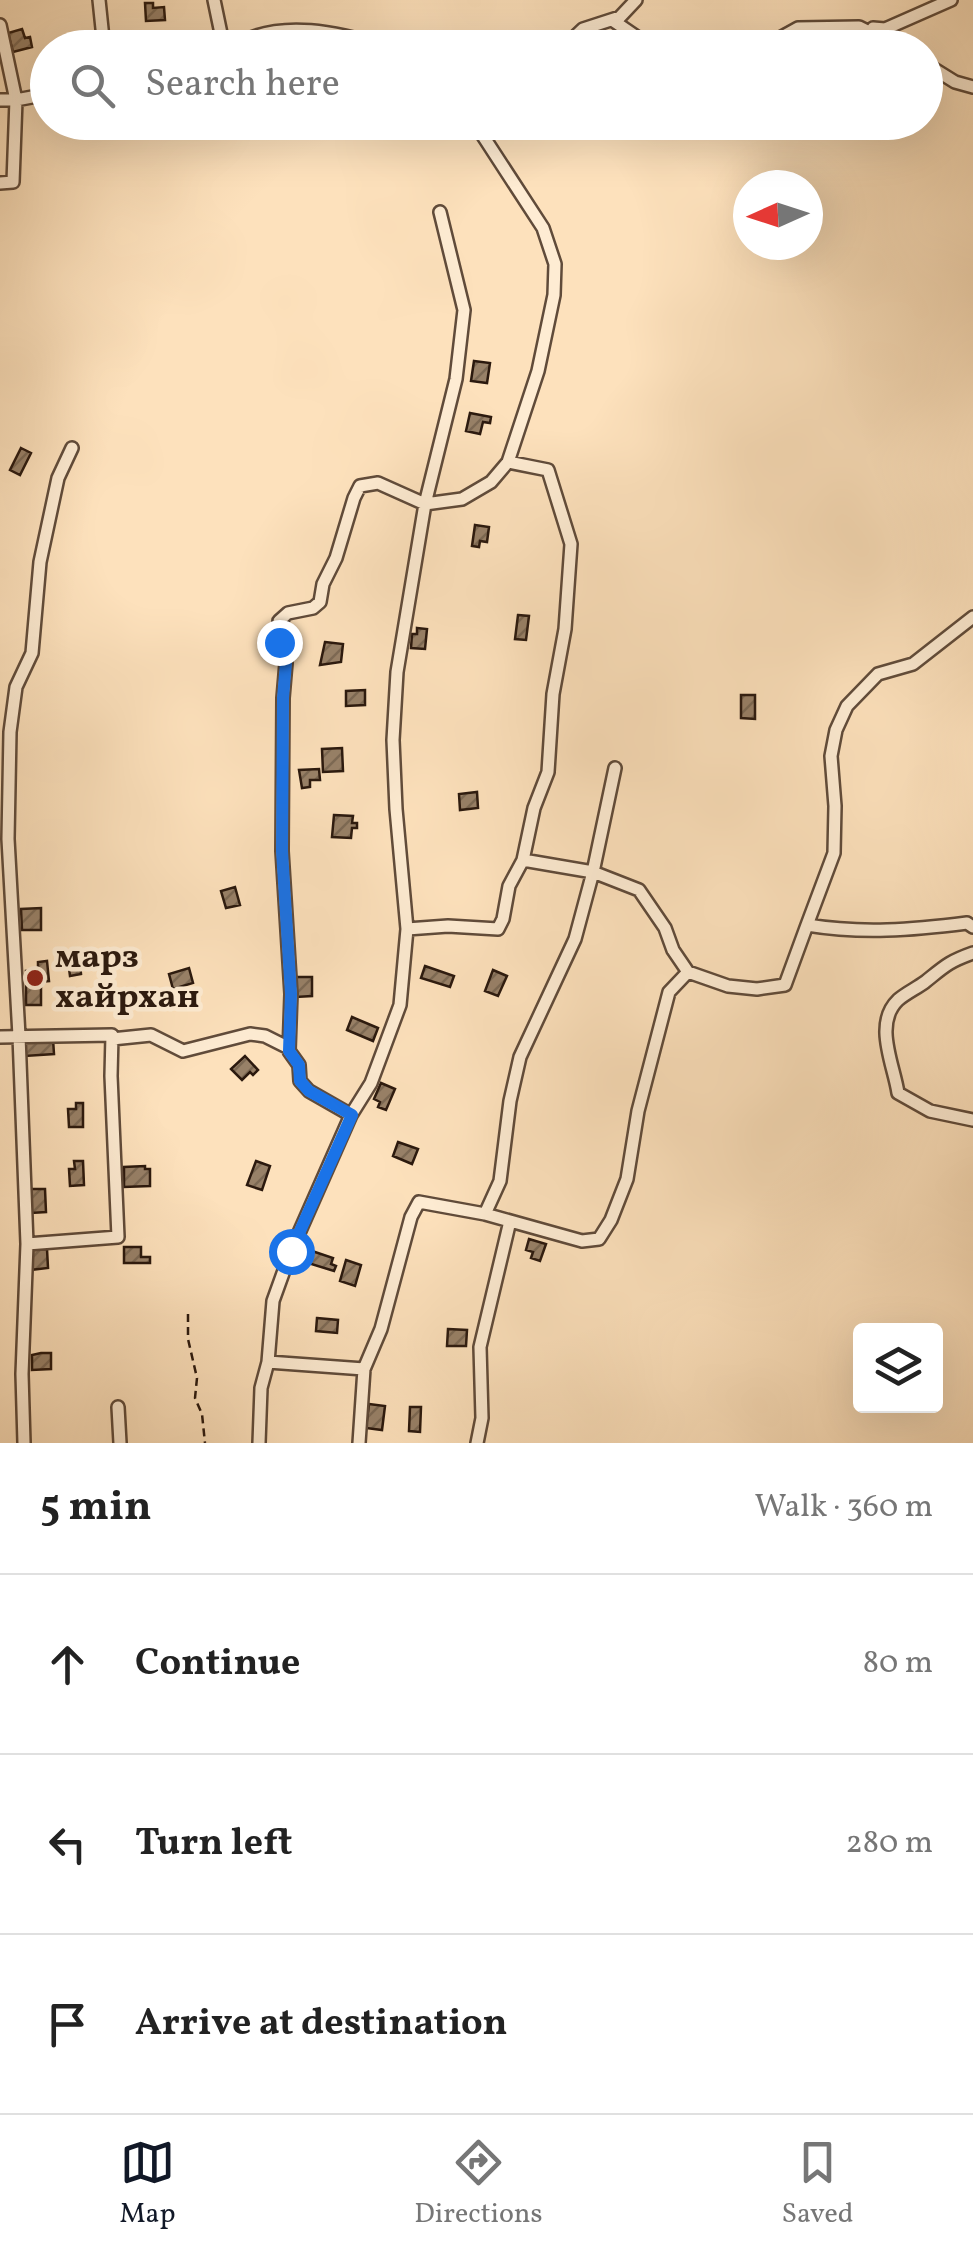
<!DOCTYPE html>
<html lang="en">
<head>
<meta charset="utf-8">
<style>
  :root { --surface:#fff; --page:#f2f2f2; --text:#222; --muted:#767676; --line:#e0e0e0; --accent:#111827 }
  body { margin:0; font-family:Vollkorn,serif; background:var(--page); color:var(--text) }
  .controls { position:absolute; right:30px; bottom:30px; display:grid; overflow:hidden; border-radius:10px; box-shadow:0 10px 40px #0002 }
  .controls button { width:90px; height:90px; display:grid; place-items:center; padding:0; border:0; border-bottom:2px solid var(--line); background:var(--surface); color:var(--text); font:50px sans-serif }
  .compass { position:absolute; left:733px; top:170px; width:90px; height:90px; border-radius:50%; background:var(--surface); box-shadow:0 10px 40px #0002; rotate:267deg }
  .stop { position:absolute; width:30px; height:30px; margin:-22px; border:8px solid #1a73e8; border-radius:50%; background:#fff }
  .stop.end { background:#1a73e8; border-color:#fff; box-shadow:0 2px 10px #0008 }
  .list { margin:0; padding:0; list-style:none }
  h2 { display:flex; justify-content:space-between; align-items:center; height:130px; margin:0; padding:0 40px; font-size:42px }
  h2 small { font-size:32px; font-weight:400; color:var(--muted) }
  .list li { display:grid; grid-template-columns:65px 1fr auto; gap:30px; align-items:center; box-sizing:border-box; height:180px; padding:0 40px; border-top:2px solid var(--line) }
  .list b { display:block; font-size:38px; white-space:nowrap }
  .list em { font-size:32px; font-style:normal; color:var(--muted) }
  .icon { flex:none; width:55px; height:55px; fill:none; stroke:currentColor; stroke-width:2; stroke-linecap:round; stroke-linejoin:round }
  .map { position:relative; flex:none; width:973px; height:1443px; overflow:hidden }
  .search { position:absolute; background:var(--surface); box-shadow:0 10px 40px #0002; left:30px; right:30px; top:30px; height:110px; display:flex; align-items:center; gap:25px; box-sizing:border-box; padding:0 35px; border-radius:55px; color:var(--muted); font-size:38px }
  .sheet { height:670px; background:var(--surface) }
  nav { display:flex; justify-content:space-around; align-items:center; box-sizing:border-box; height:140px; border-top:2px solid var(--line); background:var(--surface); font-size:28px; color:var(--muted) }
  nav a { display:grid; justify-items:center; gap:5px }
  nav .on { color:var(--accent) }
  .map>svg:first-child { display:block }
  .building { fill:url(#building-hatch); stroke:#2b190e; stroke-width:2.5 }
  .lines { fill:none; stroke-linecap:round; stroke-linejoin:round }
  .street-casing { stroke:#604b3a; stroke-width:16 }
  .path { stroke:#2b190e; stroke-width:2.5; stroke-dasharray:8 5; stroke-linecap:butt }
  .street { stroke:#feecd3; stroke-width:11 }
  .route { stroke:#1a73e8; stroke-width:12 }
  .poi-dot { fill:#8f2418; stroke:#feecd3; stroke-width:4 }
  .labels { text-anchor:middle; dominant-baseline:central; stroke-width:9; stroke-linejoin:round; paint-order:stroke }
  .poi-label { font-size:35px; font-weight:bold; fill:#2b190e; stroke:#feecd3; text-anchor:start }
</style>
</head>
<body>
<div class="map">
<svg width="973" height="1443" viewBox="0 0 973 1443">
  <defs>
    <pattern id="building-hatch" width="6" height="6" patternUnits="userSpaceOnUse" patternTransform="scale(2.5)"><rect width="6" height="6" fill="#988168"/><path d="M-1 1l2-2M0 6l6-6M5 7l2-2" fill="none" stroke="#7c6954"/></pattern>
  </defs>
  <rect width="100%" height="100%" fill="#fde1bc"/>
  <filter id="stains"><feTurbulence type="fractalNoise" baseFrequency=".002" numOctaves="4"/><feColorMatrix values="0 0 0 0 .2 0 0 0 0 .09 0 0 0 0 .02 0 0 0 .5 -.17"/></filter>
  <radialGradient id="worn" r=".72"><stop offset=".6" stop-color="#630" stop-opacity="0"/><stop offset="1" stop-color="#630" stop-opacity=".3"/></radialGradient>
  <path class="building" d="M145,3h8v5l11,-1 1,13 -19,1z
    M22,29l3,9 5,-1 2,10 -19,5 -5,-19z
    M474,361l16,2 -3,20 -16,-2z
    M470,413l21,4 -1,6 -7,-1 -3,12 -14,-3z
    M21,448l10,5 -11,22 -10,-5z
    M475,525l14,2 -2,15 -7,-1 -1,6 -7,-1z
    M518,615l11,1 -3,24 -11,-1z
    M417,628l10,1 -2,20 -14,-1 1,-14h5z
    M325,642l18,2 -2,18 -21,3z
    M365,690v15l-19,1v-15z
    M741,695h14v24l-14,-1z
    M342,748l1,23 -20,1 -1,-23z
    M319,769l1,11h-10v7l-8,1 -3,-18z
    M477,792l1,16 -18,2 -1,-16z
    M334,815l19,1 -1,7h5v5h-5l-1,10 -19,-1z
    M235,887l5,18 -14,3 -5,-17z
    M41,908v22h-19l-1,-21z
    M79,952l2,22 -11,2 -3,-23z
    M47,961l2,20 -22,2 -1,-12 12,-1v-8z
    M425,966l29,10 -4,11 -29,-9z
    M189,968l4,15 -20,6 -4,-15z
    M493,970l14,6 -9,20 -13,-5z
    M296,977h16v19l-16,1z
    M26,983h15v22h-15z
    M352,1017l26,11 -5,13 -26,-11z
    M53,1039l1,15 -29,2 -1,-15z
    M245,1056l13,14 -5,5 -3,-3 -8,8 -11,-11z
    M381,1083l14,6 -9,21 -8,-3 2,-5 -6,-3z
    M76,1103h7v24h-14l-1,-18h8z
    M398,1142l20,7 -6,15 -19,-8z
    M74,1161h9l1,24 -14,1 -1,-17h6z
    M256,1161l14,5 -8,24 -15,-5z
    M145,1166v3h5v17l-26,1v-20z
    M30,1189h15l1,23 -15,1z
    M529,1239l17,5 -6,17 -9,-3 2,-6 -7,-2z
    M124,1247h17v10h9v6h-26z
    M47,1249l1,19 -18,2 -1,-20z
    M312,1251l21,7 -2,6 5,2 -2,5 -26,-8z
    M346,1260l15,5 -6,21 -15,-5z
    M317,1318l21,2 -1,13 -21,-2z
    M448,1329l19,1 -1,16h-19z
    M41,1353h10v16l-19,1v-15z
    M369,1404l16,2 -3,24 -16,-2z
    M410,1407h11l-1,25 -11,-1z"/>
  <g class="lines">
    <defs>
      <path id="street" d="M99,0l5,48
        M214,0l10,48
        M618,19l-3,3 38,26
        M0,25l16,75h-16
        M873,28l12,1 66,-29
        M232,48c46,-32 111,-14 159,0
        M563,48l20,-19 37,-12 16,-17
        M762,48l36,-20 61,-1 42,21
        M926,64l29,18 18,5
        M0,183l13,-1 3,-82 32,-6
        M508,462l40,8 23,74 -6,85 -12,65 -5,78 -14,36 -11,52 70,12 46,18 26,38 8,22 15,22 40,14 29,3 28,-4 22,-60c55,9 105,5 160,-2l6,4
        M807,925l27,-72 1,-47 -4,-50 5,-26 11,-24 31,-32 35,-10 60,-47
        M407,929l41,-3 50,3 5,-10 6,-33 14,-26
        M973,953c-25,9 -28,13 -48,29 -8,6 -19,11 -27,18 -25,24 -4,65 0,93l32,18 43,9
        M0,1037l112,-2 -1,41 7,161 -91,7
        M112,1039l39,-4 32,16 67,-17 15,2 24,12
        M351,1115l-42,-24 -9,-10 -1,-16 -10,-14 2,-57 -9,-143 1,-153 3,-35 -7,-22v-20l9,-8 25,-5 7,-6 3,-18 13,-26 18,-60 6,-12 18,-3 47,21 37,-5 29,-17 17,-20 30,-91 16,-76 1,-31 -12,-36 -69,-106
        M485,1214l97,27 17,-2 12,-19 16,-41 11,-68 31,-119 19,-20
        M268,1362l96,7
        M118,1407l2,36
        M24,1443l-2,-69 5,-130 -8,-208 -11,-197 2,-107 6,-45 16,-34 8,-91 18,-84 14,-30
        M259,1443l2,-55 7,-26 5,-61 18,-50 60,-136 20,-32 29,-78 7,-76 -11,-120 -3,-69 4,-68 28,-168 31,-125 8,-69 -24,-98
        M359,1443l5,-74 17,-40 30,-112 8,-15 66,12 15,-33 10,-80 10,-44 55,-118 18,-67 22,-104
        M477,1443l5,-25 -2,-71 30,-126"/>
    </defs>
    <use href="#street" class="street-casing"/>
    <path class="path" d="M188,1314v25l9,39 -2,20 7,16 3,29"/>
    <use href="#street" class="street"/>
  </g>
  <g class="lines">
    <path class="route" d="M279,642l7,21 -3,35 -1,153 9,143 -2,57 10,14 1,16 9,10 43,24 -61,136"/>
  </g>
  <circle class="poi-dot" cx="35" cy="978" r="10"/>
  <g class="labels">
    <g class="poi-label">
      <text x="55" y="958">марз<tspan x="55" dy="40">хайрхан</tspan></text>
    </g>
  </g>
  <rect width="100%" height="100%" filter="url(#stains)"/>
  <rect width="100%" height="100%" fill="url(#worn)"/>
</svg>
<div class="controls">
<button><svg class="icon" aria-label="layers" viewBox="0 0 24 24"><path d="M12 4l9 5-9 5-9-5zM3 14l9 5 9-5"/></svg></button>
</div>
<svg class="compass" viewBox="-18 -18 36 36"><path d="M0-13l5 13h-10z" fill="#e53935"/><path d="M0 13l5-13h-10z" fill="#767676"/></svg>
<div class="stop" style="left:291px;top:1251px"></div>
<div class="stop end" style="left:279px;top:642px"></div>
<div class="search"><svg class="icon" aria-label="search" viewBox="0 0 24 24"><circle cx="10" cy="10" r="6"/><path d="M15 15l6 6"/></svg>Search here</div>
</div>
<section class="sheet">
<h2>5 min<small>Walk · 360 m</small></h2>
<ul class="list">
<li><svg class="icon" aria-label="ahead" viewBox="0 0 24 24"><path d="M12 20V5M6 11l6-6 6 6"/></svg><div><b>Continue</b></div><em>80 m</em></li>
<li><svg class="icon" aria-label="left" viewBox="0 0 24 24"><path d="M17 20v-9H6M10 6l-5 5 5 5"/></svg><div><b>Turn left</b></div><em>280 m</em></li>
<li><svg class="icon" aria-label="arrive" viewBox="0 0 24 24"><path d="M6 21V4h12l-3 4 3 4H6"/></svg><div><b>Arrive at destination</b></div></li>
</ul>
</section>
<nav>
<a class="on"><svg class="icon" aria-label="map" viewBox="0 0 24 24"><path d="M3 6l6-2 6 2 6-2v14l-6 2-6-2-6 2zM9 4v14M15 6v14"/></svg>Map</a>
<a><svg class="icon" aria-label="directions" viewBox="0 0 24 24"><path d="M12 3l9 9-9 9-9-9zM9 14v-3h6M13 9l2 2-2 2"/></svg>Directions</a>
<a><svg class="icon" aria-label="saved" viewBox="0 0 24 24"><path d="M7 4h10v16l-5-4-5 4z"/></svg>Saved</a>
</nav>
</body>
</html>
